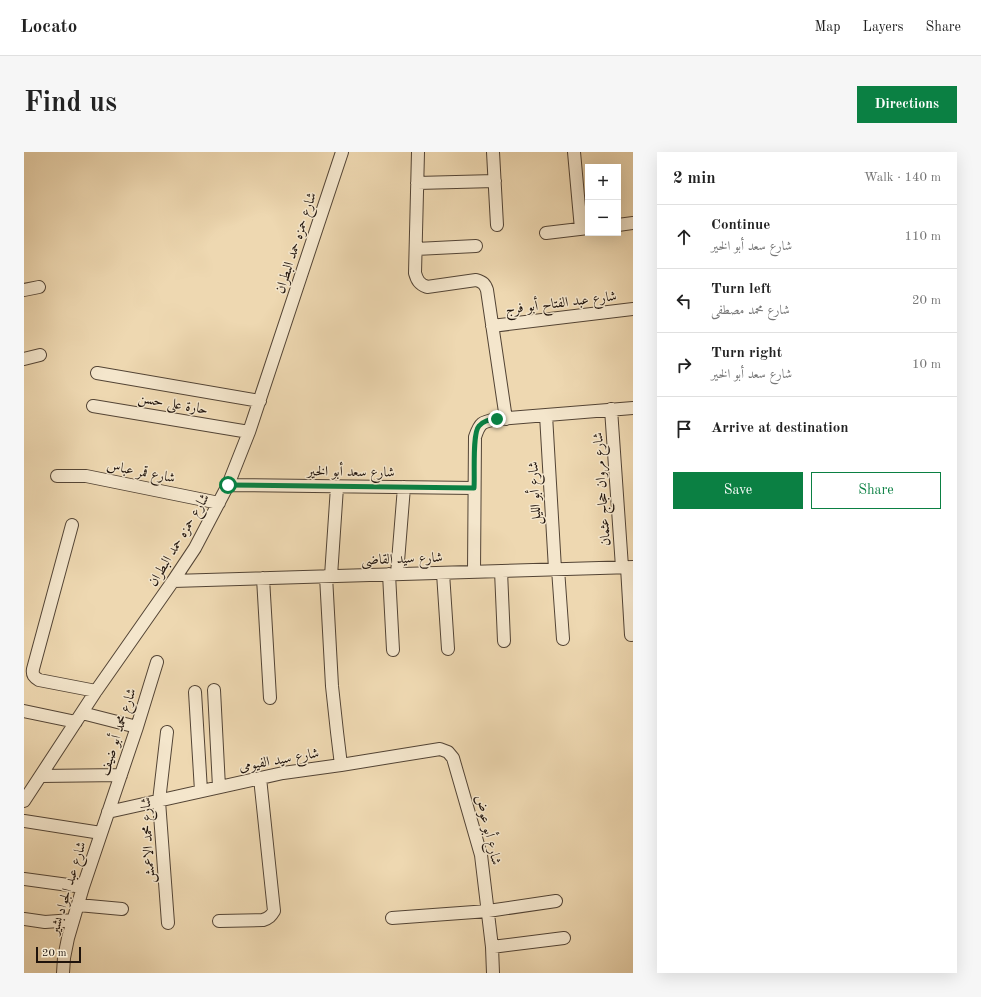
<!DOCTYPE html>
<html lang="en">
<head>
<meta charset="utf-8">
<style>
  :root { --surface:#fff; --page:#f6f6f6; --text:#222; --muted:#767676; --line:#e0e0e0; --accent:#0b8043 }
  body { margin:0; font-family:"Old Standard TT",Amiri,serif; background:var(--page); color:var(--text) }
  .controls { position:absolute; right:12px; top:12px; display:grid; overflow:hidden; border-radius:0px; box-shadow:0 4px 16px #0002 }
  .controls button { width:36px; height:36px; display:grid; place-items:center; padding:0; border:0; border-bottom:1px solid var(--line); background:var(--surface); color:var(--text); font:20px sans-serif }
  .scale { position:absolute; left:12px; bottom:10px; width:45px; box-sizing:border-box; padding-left:4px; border:2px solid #1f130c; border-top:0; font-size:11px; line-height:14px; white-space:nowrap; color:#1f130c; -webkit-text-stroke:3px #f4e6cc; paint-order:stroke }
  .stop { position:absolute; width:12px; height:12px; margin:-9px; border:3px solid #0b8043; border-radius:50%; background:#fff }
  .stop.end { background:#0b8043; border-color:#fff; box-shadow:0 1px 4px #0008 }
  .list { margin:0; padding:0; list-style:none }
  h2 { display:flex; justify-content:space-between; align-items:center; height:52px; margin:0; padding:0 16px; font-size:17px }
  h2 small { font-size:13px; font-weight:400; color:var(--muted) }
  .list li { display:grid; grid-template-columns:26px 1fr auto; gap:12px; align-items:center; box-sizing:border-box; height:64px; padding:0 16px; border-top:1px solid var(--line) }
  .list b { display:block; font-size:15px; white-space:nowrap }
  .list p { margin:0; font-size:13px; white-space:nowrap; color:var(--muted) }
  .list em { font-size:13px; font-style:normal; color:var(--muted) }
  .actions { display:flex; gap:8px; padding:12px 16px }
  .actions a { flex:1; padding:9px 0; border:1px solid var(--accent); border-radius:0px; text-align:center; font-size:14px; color:var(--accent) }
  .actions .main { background:var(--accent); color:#fff }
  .icon { flex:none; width:22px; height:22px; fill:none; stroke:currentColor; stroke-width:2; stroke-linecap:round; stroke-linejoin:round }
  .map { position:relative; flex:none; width:609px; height:821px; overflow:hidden; border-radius:0px }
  header { display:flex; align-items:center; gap:24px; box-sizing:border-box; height:56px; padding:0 20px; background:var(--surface); border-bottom:1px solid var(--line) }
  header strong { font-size:19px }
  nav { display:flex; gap:22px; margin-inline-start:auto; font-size:14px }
  .intro { display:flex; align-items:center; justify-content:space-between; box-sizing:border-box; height:96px; padding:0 24px }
  h1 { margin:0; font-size:28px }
  .button { padding:10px 18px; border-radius:0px; background:var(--accent); color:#fff; font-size:14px; font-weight:700 }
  main { display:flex; gap:24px; padding:0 24px }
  aside { flex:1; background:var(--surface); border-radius:0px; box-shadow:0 4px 16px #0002 }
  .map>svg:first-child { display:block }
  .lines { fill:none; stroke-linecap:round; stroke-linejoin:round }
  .minor-casing { stroke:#534435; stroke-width:14 }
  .minor { stroke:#f4e6cc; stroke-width:12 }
  .route { stroke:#0b8043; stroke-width:5 }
  .labels { text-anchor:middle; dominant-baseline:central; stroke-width:3; stroke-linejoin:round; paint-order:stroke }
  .street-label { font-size:14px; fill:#1f130c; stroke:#f4e6cc }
</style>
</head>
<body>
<header>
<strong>Locato</strong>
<nav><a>Map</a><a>Layers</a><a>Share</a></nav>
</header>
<div class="intro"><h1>Find us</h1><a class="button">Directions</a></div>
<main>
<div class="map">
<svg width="609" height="821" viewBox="0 0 609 821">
  <rect width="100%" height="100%" fill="#eed8b1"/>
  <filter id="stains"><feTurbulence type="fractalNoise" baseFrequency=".005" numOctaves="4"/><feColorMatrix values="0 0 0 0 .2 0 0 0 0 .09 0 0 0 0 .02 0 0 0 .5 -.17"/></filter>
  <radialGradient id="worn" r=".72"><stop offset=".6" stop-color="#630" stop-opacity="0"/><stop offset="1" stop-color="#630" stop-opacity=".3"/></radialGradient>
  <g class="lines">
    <defs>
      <path id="minor" d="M394,0l-3,121c2,7 4,11 12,14l49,-7c7,2 9,4 11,10l19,129
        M469,0l4,73
        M550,0l7,77
        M393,31l78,-2
        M594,73l15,-2
        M522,81l42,-5
        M392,97l60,-3
        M0,138l15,-3
        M468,174l141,-17
        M0,207l16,-4
        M73,221l163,28
        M69,254l156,26
        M587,257l11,158
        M522,263l9,154
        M33,324h29l133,27
        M204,333l246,3
        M48,373l-39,144c-1,6 1,8 6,11l57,11
        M603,415l4,68
        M534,417l5,70
        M477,419l3,70
        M450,420l1,-135c5,-15 7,-15 22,-18l136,-11
        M419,421l5,76
        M365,422l4,76
        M373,422l7,-87
        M302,424l6,110 5,46 4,33
        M307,424l6,-89
        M239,426l7,120
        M149,429l460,-14
        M190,538l5,97
        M171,540l6,99
        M0,559l52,11
        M58,561l55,14
        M143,580l-8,69 9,122
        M17,624l80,-1
        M0,649l72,-110 77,-110 22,-33 33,-63 21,-53 93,-280
        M84,660l175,-39 58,-8 99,-16 8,3 5,6 28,97 11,92 1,26
        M0,669l77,12
        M0,727l59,8
        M54,753l44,4
        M368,766l96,-7 68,-10
        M0,767l21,3 28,-2
        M195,769l44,-1c6,-2 8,-4 11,-9l-14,-133
        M468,795l72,-9
        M39,821l1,-15 4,-20 15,-51 54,-160 20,-65"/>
    </defs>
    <use href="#minor" class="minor-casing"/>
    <use href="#minor" class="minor"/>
  </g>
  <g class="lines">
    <path class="route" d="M204,333l246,3c1,-12 -2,-55 5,-62 5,-6 11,-6 18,-7"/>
  </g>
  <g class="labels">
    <g class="street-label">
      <text transform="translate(272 91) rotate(-72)">شارع حمزه حمد البطران</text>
      <text transform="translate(537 151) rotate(-7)">شارع عبد الفتاح أبو فرج</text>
      <text transform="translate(149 252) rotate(10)">حارة على حسن</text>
      <text transform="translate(117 320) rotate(11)">شارع قمر عباس</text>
      <text transform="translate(327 320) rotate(1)">شارع سعد أبو الخير</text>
      <text transform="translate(578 337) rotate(-94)">شارع مروان حجاج عثمان</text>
      <text transform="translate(511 341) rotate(-93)">شارع أبو الليل</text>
      <text transform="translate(155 388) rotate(-59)">شارع حمزه حمد البطران</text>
      <text transform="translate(378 407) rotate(-2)">شارع سيد القاضى</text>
      <text transform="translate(94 580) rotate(-72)">شارع محمد أبو ضيف</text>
      <text transform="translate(255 608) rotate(-10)">شارع سيد الفيومى</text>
      <text transform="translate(464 678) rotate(76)">شارع أبو عوض</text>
      <text transform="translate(124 688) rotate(-93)">شارع محمد الاعمش</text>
      <text transform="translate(44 736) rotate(-73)">شارع عبد الجواد بشير</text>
    </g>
  </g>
  <rect width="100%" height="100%" filter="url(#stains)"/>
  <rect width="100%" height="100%" fill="url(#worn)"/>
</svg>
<div class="controls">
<button>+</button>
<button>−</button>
</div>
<div class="scale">20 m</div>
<div class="stop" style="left:204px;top:333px"></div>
<div class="stop end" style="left:473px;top:267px"></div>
</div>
<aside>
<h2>2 min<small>Walk · 140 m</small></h2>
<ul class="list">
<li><svg class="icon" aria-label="ahead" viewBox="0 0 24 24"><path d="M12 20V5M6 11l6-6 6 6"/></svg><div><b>Continue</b><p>شارع سعد أبو الخير</p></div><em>110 m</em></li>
<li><svg class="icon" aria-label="left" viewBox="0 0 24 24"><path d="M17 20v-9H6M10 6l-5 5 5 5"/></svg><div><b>Turn left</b><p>شارع محمد مصطفى</p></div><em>20 m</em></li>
<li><svg class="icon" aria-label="right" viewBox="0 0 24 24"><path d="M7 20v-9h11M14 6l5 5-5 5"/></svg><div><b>Turn right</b><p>شارع سعد أبو الخير</p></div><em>10 m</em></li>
<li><svg class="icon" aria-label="arrive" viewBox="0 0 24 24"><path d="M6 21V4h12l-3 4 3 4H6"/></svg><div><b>Arrive at destination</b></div></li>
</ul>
<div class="actions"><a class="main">Save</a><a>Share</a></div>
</aside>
</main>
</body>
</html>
